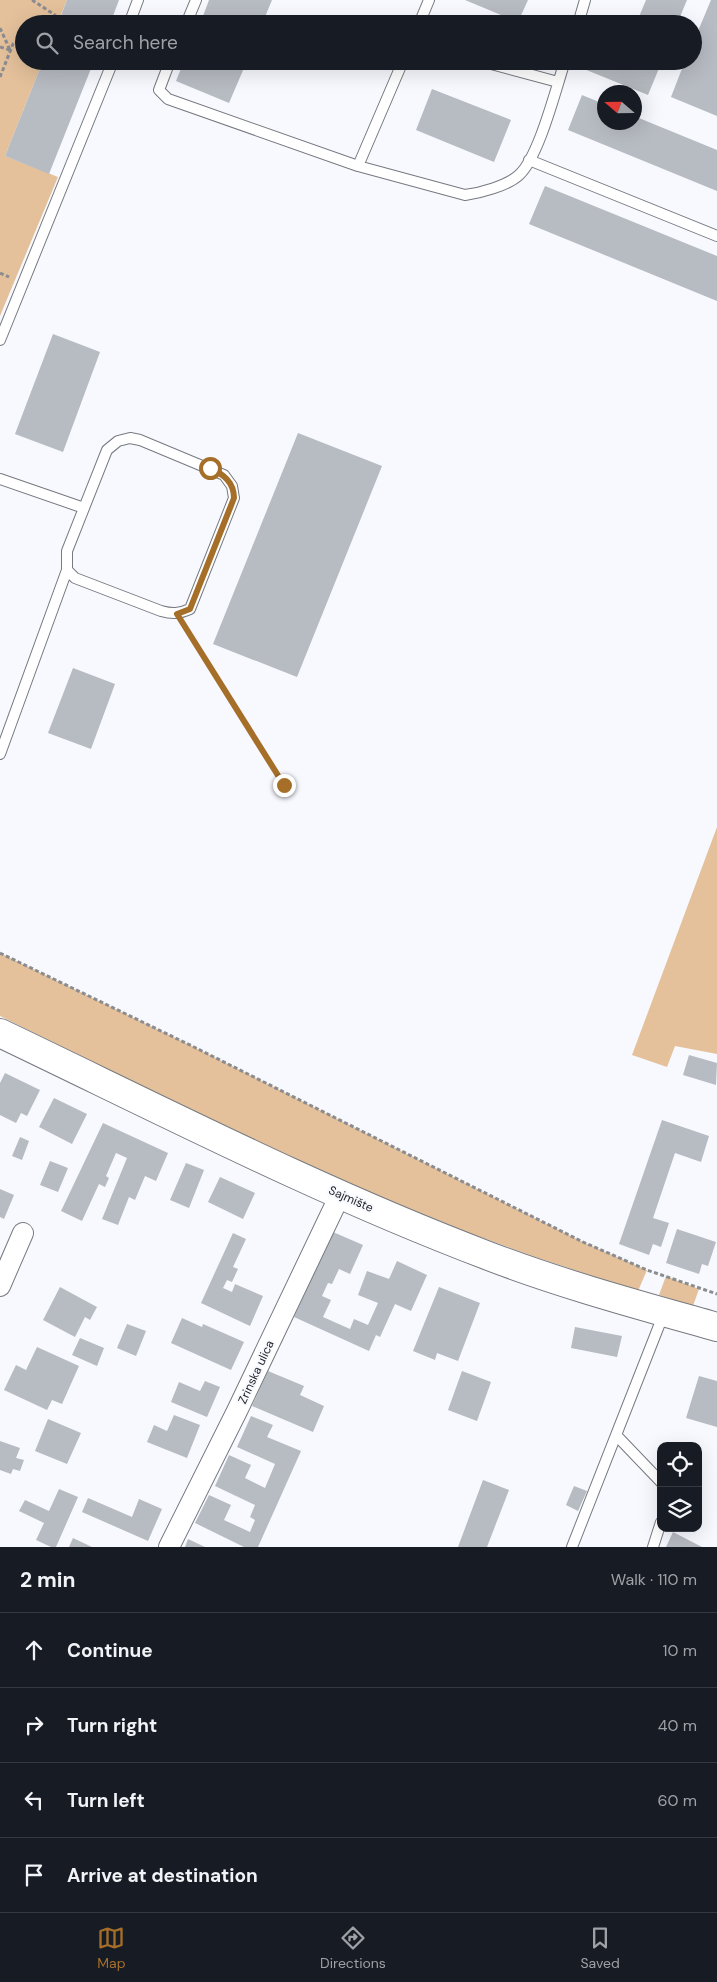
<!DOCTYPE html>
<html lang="en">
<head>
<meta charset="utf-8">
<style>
  :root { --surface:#171b24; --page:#242831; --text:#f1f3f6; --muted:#9ea1a6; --line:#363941; --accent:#a56f29 }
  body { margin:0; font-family:"DM Sans",sans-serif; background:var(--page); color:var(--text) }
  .controls { position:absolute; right:15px; bottom:15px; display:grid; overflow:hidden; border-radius:10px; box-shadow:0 5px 20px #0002 }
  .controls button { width:45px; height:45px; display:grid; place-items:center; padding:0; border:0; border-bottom:1px solid var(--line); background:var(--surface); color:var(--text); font:25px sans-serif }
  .compass { position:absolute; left:597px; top:85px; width:45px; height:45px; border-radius:50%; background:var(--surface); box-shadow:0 5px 20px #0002; rotate:290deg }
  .stop { position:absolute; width:15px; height:15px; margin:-11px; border:4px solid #a56f29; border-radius:50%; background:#fff }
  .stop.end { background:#a56f29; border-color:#fff; box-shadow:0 1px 5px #0008 }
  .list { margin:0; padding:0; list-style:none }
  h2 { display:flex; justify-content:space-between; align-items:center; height:65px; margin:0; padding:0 20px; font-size:21px }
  h2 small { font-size:16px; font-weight:400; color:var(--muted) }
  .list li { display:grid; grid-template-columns:32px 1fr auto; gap:15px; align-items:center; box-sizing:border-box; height:75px; padding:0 20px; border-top:1px solid var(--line) }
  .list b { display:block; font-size:19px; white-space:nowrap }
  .list em { font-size:16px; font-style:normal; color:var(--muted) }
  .icon { flex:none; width:28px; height:28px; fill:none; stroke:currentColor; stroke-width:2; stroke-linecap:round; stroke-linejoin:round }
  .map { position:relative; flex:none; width:717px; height:1547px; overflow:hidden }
  .search { position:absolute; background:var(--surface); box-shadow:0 5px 20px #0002; left:15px; right:15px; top:15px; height:55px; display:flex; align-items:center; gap:12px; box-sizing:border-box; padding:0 18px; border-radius:28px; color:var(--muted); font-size:19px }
  .sheet { height:365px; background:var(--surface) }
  nav { display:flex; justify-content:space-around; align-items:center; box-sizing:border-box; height:70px; border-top:1px solid var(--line); background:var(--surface); font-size:14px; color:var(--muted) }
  nav a { display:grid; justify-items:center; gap:2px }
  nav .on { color:var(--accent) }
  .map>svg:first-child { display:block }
  .green { fill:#e4c19b }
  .building { fill:#b7bbc2 }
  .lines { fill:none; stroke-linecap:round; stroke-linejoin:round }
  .lane-casing { stroke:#767a81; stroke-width:12 }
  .street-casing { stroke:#767a81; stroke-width:22 }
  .primary-casing { stroke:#767a81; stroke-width:30 }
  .path { stroke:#8a8c90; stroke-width:3; stroke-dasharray:4 2.5; stroke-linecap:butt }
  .lane { stroke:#fff; stroke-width:10 }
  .street { stroke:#fff; stroke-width:20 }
  .primary { stroke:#fff; stroke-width:28 }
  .route { stroke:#a56f29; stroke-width:6 }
  .labels { text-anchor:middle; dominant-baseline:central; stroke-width:4; stroke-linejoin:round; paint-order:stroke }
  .street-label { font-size:12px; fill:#222427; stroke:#f7f9fe }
</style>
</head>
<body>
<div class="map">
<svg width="717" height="1547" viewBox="0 0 717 1547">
  <rect width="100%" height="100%" fill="#f7f9fe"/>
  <path class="green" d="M0,0h67l-10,24h-33v37h19l-38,95 53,21 -58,139z
    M717,827v227l-42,-8 -8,21 -35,-12z
    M0,953l194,94 389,195 64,28 -9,21 -103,-34 -145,-53 -161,-75 -229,-113z
    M666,1276l33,13 -6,17 -34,-11z"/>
  <path class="building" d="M67,0h52l-9,24h-36l-14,-6z
    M209,0h63l-10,24h-62z
    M465,0h63l-10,22z
    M646,0h41l-10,24h-41z
    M711,0h6v116l-46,-19 14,-36h8v-18z
    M43,61h51l-45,113 -44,-18z
    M184,61h63l-18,42 -53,-22z
    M581,61h81l-14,34 -69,-28z
    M432,89l79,31 -17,42 -78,-32z
    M582,95l22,9v18h30v-6l83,34v41l-149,-61z
    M545,186l172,70v45l-188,-77z
    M53,334l47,18 -37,100 -48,-18z
    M298,433l84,33 -85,211 -84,-33z
    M73,668l42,16 -24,65 -43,-16z
    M689,1055l28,8 -1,22 -33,-10z
    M5,1073l35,17 -13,26 -6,-3 -5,10 -16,-8v-32z
    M54,1098l33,16 -15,30 -33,-17z
    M662,1120l47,16 -8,26 -26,-9 -22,65 16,5 -8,24 -8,-3 -4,11 -30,-11z
    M103,1123l65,30 -12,28 -11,-5 -10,24 -6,-3 -11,28 -16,-6 25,-61 -11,-5 -10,23 3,2 -4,9 -6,-3 -17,37 -21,-10z
    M20,1137l9,4 -7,19 -10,-4z
    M50,1161l18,7 -10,24 -18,-7z
    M186,1163l18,7 -15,38 -19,-8z
    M220,1177l35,16 -12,26 -35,-17z
    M0,1189l14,6 -10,24 -4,-2z
    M677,1229l39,13 -8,24 -6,-2 -3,10 -33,-11z
    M333,1232l30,13 -13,29 -11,-5 -7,15 -4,-1 -6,13 9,4 -8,17 27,12 4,-10 14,6 10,-22 -20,-8 9,-24 22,8 8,-18 30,14 -16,36 -16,-7 -15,33 -4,-2 -7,16 -75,-34z
    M233,1233l13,6 -13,28 5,2 -6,13 -5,-2 -4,8 9,4 3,-8 28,12 -13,30 -49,-23z
    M60,1287l37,20 -7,13 -5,-3 -10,20 -32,-17z
    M439,1287l41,16 -22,58 -21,-8 -2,7 -22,-9z
    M182,1318l20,9 1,-3 41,18 -13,28 -60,-27z
    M127,1324l19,7 -10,25 -19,-8z
    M575,1327l47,9 -5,21 -46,-9z
    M80,1338l24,10 -7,18 -25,-11z
    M37,1347l42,19 -17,38 -10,-4 -5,10 -43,-20 12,-25 10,5z
    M268,1371l36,15 -4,9 24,11 -11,26 -61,-26z
    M462,1371l29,11 -14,39 -29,-11z
    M699,1376l18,5v46l-31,-9z
    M205,1381l15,6 -13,30 -36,-15 8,-20 21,9z
    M174,1415l26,10 -13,33 -40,-16 7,-17 13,6z
    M251,1416l22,9 -6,12 34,14 -43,96h-14l-49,-24 14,-28 22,10 -7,15 26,12 5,-12 -5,-3 5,-12 -40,-19 14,-31 22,10 -6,13 20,10 10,-24 -38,-17z
    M48,1419l33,14 -14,31 -32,-13z
    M0,1441l20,7 -4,10 8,2 -4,11 -7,-2 -2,5 -11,-4z
    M483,1480l26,10 -22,57h-29z
    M574,1486l13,5 -9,20 -12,-6z
    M59,1489l19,8 -22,50h-5l-15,-7 8,-17 -25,-12 6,-11 24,11z
    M88,1498l44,19 7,-18 23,10 -14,32 -66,-29z
    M673,1532l29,15h-36z
    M73,1538l19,9h-23z
    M188,1539l17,8h-20z"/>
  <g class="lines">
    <defs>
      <path id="lane" d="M129,24l9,-24
        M186,24l10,-24
        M419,24l10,-24
        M578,24l7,-24
        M170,61l-11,29 9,9 190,67 107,29c15,-2 42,-9 54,-20 20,-18 37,-87 46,-114
        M480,61l78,21
        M529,160l188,76
        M358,166l45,-105
        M0,340l113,-279
        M130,438l10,2 84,35 8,11 2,12 -44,111c-11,5 -18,5 -29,2l-86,-33 -8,-8v-19l40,-101 11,-9z
        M0,479l84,29
        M0,754l67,-184
        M616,1435l45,47
        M572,1547l92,-234
        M653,1547l8,-25"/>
      <path id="street" d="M0,1286l23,-53
        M169,1547l68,-136 103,-216"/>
      <path id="primary" d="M0,1033c161,77 320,159 486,222 75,29 153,50 231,72"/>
    </defs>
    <use href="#lane" class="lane-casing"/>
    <use href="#street" class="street-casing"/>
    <use href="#primary" class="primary-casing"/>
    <path class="path" d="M32,0l23,15 -13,9
      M0,28l10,22
      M0,47l10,3
      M0,77l13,-33 11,-8
      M0,273l9,4
      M185,626l99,159
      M0,953l194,94 389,195 64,28 70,24"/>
    <use href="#lane" class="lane"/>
    <use href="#street" class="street"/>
    <use href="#primary" class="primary"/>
  </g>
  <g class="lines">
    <path class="route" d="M210,468c13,6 24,14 24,30l-44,111 -13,5 107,171"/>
  </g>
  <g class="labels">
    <g class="street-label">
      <text transform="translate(351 1199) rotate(24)">Sajmište</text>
      <text transform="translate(256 1372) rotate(-65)">Zrinska ulica</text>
    </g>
  </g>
</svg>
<div class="controls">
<button><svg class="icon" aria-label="locate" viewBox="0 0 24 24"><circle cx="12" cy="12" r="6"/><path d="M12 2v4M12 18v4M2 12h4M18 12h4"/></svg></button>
<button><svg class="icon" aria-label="layers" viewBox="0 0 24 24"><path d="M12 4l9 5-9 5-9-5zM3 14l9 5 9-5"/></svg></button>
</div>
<svg class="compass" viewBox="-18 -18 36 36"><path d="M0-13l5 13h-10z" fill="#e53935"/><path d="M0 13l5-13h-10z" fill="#9ea1a6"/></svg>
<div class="stop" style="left:210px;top:468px"></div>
<div class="stop end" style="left:284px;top:785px"></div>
<div class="search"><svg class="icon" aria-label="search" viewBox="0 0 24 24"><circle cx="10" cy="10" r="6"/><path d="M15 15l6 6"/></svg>Search here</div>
</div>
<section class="sheet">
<h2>2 min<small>Walk · 110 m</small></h2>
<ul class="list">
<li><svg class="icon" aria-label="ahead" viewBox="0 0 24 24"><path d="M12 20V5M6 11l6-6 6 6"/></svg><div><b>Continue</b></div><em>10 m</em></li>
<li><svg class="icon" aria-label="right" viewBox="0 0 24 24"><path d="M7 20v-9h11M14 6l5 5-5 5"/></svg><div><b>Turn right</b></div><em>40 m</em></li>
<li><svg class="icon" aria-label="left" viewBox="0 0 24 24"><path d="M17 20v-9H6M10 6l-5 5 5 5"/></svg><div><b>Turn left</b></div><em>60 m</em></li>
<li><svg class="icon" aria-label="arrive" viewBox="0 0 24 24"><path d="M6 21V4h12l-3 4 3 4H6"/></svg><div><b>Arrive at destination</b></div></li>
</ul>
</section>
<nav>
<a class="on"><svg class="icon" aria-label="map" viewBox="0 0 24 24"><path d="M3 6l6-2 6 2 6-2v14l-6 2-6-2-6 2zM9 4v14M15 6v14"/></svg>Map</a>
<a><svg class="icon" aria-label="directions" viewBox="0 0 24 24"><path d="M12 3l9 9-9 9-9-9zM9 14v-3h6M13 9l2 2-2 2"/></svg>Directions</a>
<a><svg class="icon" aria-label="saved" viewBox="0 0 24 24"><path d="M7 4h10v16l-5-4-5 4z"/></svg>Saved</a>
</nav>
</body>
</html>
